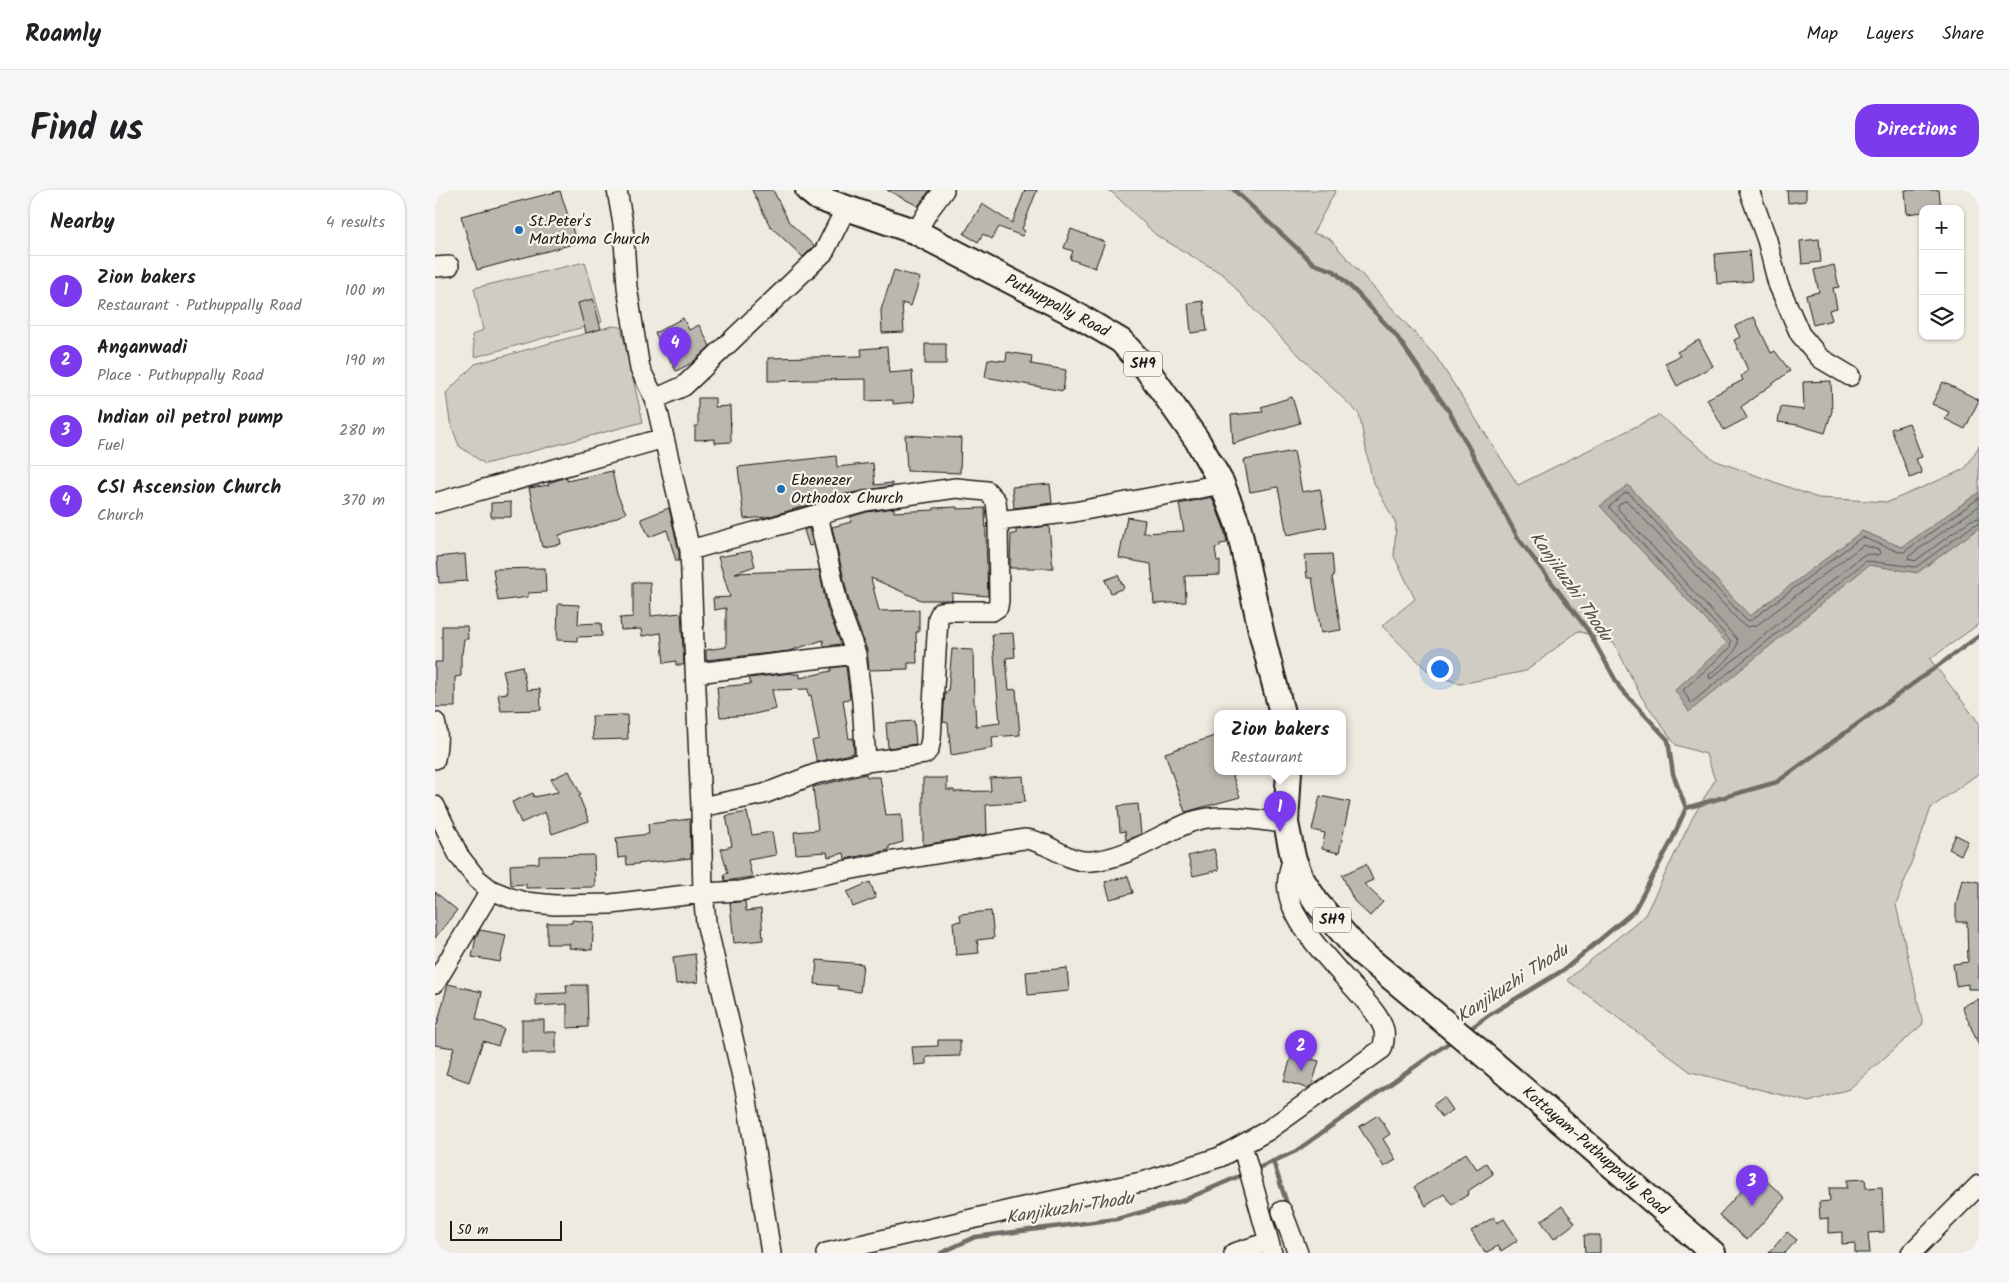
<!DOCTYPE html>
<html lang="en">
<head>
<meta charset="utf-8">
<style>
  :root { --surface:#fff; --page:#f6f6f6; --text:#202124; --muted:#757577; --line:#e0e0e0; --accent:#7c3aed }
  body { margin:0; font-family:Kalam,sans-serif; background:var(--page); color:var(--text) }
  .controls { position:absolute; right:15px; top:15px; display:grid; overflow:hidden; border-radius:10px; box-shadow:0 1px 4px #0004 }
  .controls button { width:45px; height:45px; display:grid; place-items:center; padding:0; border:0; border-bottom:1px solid var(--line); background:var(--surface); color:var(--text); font:25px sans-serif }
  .scale { position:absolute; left:15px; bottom:12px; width:112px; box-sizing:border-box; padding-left:5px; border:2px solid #1c1c1c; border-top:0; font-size:14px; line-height:18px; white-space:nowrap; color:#1c1c1c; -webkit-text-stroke:4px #f7f3e8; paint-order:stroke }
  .you { position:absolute; left:1004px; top:478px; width:18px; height:18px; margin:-12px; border:4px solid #fff; border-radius:50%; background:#1a73e8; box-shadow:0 0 0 8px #1a73e833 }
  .badge { display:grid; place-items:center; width:32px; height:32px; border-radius:50%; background:var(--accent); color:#fff; font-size:16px; font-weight:700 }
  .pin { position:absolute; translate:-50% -41px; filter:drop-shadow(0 1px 2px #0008) }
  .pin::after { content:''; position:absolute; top:26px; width:18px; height:15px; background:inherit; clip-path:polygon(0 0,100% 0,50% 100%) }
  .popup { position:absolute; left:779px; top:520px; width:132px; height:65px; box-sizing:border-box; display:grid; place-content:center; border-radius:10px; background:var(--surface); filter:drop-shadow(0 1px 4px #0005); font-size:16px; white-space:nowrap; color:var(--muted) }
  .popup b { font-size:19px; color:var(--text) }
  .popup::after { content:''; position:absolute; left:50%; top:100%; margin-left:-10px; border:10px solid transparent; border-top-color:var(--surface) }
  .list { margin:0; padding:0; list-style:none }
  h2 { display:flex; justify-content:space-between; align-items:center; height:65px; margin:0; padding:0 20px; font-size:21px }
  h2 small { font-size:16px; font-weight:400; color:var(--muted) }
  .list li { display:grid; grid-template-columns:32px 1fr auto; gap:15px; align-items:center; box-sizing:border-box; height:70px; padding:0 20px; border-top:1px solid var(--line) }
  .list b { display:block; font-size:19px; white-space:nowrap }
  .list p { margin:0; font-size:16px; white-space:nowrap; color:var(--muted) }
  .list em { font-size:16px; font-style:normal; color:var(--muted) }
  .icon { flex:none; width:28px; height:28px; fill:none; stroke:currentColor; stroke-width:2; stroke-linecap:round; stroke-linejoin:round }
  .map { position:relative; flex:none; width:1544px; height:1063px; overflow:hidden; border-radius:20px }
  header { display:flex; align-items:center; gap:30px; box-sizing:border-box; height:70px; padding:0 25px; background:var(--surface); border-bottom:1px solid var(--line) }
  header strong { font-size:24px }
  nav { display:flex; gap:28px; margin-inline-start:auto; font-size:18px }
  .intro { display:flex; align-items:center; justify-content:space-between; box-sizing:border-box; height:120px; padding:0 30px }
  h1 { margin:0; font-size:35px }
  .button { padding:12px 22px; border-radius:20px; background:var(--accent); color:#fff; font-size:18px; font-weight:700 }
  main { display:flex; gap:30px; padding:0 30px }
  aside { flex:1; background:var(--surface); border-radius:20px; box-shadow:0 1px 4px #0004 }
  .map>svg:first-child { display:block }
  .green { fill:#cfccc3; stroke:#767470 }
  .water { fill:#a6a39d; stroke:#6f6d69 }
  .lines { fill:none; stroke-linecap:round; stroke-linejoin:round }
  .shore { stroke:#535250; stroke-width:1 }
  .stream { stroke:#6f6d69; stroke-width:4.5 }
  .building { fill:#bab7af; stroke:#1c1c1c }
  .minor-casing { stroke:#1c1c1c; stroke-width:22 }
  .major-casing { stroke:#1c1c1c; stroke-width:28 }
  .minor { stroke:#f7f3e8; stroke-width:19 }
  .major { stroke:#f7f3e8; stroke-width:24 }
  .poi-dot { fill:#1f6fb2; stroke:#f7f3e8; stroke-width:2 }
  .labels { text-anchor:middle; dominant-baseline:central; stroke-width:4.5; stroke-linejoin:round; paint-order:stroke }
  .shield { fill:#f7f3e8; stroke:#5e5c59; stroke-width:1 }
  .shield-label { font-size:15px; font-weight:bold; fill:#1c1c1c }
  .poi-label { font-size:16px; fill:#1c1c1c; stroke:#f7f3e8; text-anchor:start }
  .street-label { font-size:16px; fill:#1c1c1c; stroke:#f7f3e8 }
  .water-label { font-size:18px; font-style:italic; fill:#535250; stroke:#f7f3e8 }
</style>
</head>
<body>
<header>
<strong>Roamly</strong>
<nav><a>Map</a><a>Layers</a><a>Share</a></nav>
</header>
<div class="intro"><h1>Find us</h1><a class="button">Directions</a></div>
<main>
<aside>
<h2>Nearby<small>4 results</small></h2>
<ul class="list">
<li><span class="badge">1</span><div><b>Zion bakers</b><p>Restaurant · Puthuppally Road</p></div><em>100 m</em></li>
<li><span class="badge">2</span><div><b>Anganwadi</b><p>Place · Puthuppally Road</p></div><em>190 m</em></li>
<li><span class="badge">3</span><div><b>Indian oil petrol pump</b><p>Fuel</p></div><em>280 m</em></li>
<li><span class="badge">4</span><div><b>CSI Ascension Church</b><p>Church</p></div><em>370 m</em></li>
</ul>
</aside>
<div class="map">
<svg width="1544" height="1063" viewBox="0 0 1544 1063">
  <rect width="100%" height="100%" fill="#eeeae0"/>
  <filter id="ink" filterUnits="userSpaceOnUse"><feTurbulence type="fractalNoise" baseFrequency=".02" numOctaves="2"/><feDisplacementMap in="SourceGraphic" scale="10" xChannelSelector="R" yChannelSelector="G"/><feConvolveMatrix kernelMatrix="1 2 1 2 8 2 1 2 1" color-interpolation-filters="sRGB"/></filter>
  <g filter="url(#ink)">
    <path class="green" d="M672,0h229l-23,43 16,5 108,120 81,127 141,-70 55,45 104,38 70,4 77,-33 14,-23v178l-49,35 49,64v50l-48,35 -35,97 27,119 -74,65 -40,13 -118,-30 -124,-92 78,-65 48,-98 22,-37 -9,-26 -30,-9 -34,-47 -28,-55 -36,-12 -52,40 -66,13 -31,-12 -47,-46 33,-27 -21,-43 2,-32 -24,-45 -13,-65 -96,-94 -39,-45 -68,-40 -43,-42z
      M150,72l17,60 -127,35 -3,-22 11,-5 -9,-42z
      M177,136l9,1 22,95 -158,42 -26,-18 -9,-24 -4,-29 29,-29z"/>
    <path class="water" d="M1193,295l122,131 112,-85 40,16 77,-55v36l-62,45 -48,-8 -180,147 -14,-22 52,-47 -127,-137z"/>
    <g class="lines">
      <path class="shore" d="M1544,308l-75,54h-5l-37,-15 -112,84 -5,-2 -116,-126h-4l-16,14 122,134 -1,7 -47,42 8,13 175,-142 50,6 58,-42 5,-1
        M1190,311l3,1 113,121 7,4 9,-2 106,-80 16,5 1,3 -2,2 -9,-1 -7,2 -152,123 -1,-4c10,-9 31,-21 28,-36l-119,-130v-3z
        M1544,316l-70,50 -1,3 7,2 56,-41 8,-2"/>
      <path class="stream" d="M799,0l80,74 20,7 23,22 38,41 55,79 68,125 69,91 33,59 48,52 5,34 13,34 -15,34 -37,69 -69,58 -76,46 -22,16
        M1251,618l91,-26 202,-146
        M838,971l15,46
        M819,980l42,-19 158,-112
        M506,1063l34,-16 142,-18 65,-18 62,-27"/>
    </g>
    <path class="building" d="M317,0h21l16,32 25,24 -11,11 -33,-31z
      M452,0h43l-12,16z
      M590,0h12l-15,39 3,2 -3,5 -23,-9 -7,12 -9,-5 -5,8 -14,-8 18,-30 30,19z
      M1352,0h19v11l-18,2z
      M1470,0h34l2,19h-18v3l-16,2z
      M125,1l17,52 -100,27 -16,-54z
      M636,39l34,13 -10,26 -25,-9 3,-8 -9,-3z
      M1384,49l2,23 -19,2 -2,-23z
      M1314,61l3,30 -35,3 -2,-30z
      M1399,75l5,22 -6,1 4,20 -8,2 3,10 -19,5 -7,-30 13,-3 -5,-22z
      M459,80l26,8 -9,28 -9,-3 2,29 -22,1 -1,-23z
      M158,109l8,30 -15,4 -8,-30z
      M768,111l4,30 -16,2 -3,-30z
      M1319,127l17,36 4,-2 15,20 -49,36 6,11 -23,12 -17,-31 36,-19 -2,-4 7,-6 -14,-30 6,-3 -5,-11z
      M248,128l6,12 10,-5 11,21 -18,17 -16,8 -21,-38z
      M1264,150l14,26 -36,20 -12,-23 15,-7 -3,-4z
      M490,154h21v20h-21z
      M452,157l2,26 23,-2 2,31 -21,2v-4l-27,1v-22l-98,2v-23l94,-2 -1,-7z
      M572,162l25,4 -1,8 35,6 -3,21 -78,-14 3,-18 18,2z
      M1396,191l1,30 -7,22 -27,-8 -20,-3 3,-15 23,3 -1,-28z
      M1508,192l36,18 -14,29 -20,-10 4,-7 -17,-8z
      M857,207l8,26 -67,21 -2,-29 32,-3 -2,-5z
      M263,208h17v9l15,-1 1,36 -16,1v-4l-20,1v-14h3z
      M1474,233l13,34 -6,2 6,14 -12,5 -19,-49z
      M470,245l56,3 -1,35 -53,-2z
      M859,261l8,41 18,-3 7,38 -40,8 -9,-48 -28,5 -6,-32z
      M401,266l1,11 36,-4 2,22 17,-2v3l-70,12 1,3 -56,16 -23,2 -6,-52z
      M177,281l5,23 9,19 -27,12 -40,10 2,9 -19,3 -13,-59 20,-3 -1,-2 19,-6v4z
      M615,294l2,19 -38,5 -2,-21z
      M777,307l12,31 3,15 -7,1v3l-5,1 2,13h3v14l-35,1 1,26 -32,2 -3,-40 -32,-6 8,-41 18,3 -2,13 41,-2 -5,-27z
      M76,312v15h-20v-14z
      M522,317v2l28,-1 3,88 -36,-3v7h-31l-50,-22 8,33 40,-1v22h-3l1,31h-9v6l-39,1 -2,-20 -18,-49 -17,-74 19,-5 -1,-5 17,-5 27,-4v4l40,-2v-2z
      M234,318l10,44v9h-3l-9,-31 -18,7 -8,-18z
      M614,336l4,42h-43l1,-34h5v-4z
      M374,338l4,17 -4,1 -5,-16z
      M316,361l4,15 -20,7 84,-3 8,38 14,36 -17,2 -1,-6 -34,11 -83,9v-10l20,-3v-39l-12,2 -1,-12 17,-1 -12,-40z
      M30,364l2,27 -28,2 -2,-26z
      M897,364l2,22 -2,1 9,53 -20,3 -9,-55h-5l-2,-23z
      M110,378l1,24 -18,1v4l-30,4 -5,-32z
      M683,385l6,13 -13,5 -6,-13z
      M198,392h17l1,34 30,-3 3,52h-8v-4l-12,2 -3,-30 -19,3 -1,-7 -20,1 -1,-12 13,-1z
      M123,414l21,1 -1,19 23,-1 1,13 -25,1v4l-20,-1z
      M7,436h25l1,13h-4l-2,15h-1v22l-6,1v30h-20v-45h7z
      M578,443l2,24 -9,1 3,32 7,-1 4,46 -28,2 1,11 -42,7 -3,-32 -5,-1 2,-30h3l4,-43 21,1 1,54h1l1,22 24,-3 -8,-89z
      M87,476l5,24 13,-1 1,21 -40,1 -3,-17 10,-1 -5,-23z
      M411,476l4,33 -7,1 6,39 4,-1 1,15 -37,9 -5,-21 7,-2 -8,-44 -2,1 -1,-7 -36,1 4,19 -26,6 -30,2 -3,-30 34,-3 -2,-6 43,-5v1h8v4l31,-7v-3z
      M192,525l1,24 -35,1 -1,-24z
      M479,531l2,23 -28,4 -2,-25z
      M782,545v36h14l9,26 -55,15 -20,-59z
      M134,581l12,24 -2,1 10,25 -37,13 -7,-22 -24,11 -9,-21 21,-9 1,4 24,-5 -7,-13z
      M431,584l1,3h13l6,38 15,-1 2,28 -14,4v4l-44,9 -1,-6 -16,4 -1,-5 -31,2 -2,-22 24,-2 -5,-43z
      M588,586l2,26 -39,3 1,29 -64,11v-67h24v12h7v2l37,-1 -1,-13z
      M885,606l30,6 -11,51 -17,-4 3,-16 -13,-3z
      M703,614l3,30 -15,6 -1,-9 -5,1 -2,-26z
      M312,622l5,23 20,-3 4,23 -28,5 4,17 -27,4 -1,-7 4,-1 -7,-24 11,-3 -6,-30z
      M255,629l1,39 -64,7 -1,-8 -8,1 -2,-20 33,-4 -1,-10z
      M1521,645l12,6 -7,14 -12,-6z
      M779,659l5,21 -26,6 -5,-20z
      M159,665l1,32 -69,1v-4l-15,1 -1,-20 29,-2v-7z
      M931,674l7,16 -9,4 19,18 -13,14 -16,-15 -12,-26z
      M693,686l5,17 -23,6 -5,-17z
      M1527,689l17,3v107h-11v-5l-12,2 -3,-22 15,-2 -1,-40h-11v-17z
      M435,692l6,16 -23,9 -6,-15z
      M0,702l22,18 -22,28z
      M310,711l1,10 15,-2 2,31 -29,3 -4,-40z
      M556,721l3,27 -17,2 2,13 -23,2 -3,-33 8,-1 -1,-7z
      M137,730l22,2 -2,28 -23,-2 1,-4h-23v-21h25z
      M45,740l26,5 -6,27 -28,-5 4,-20z
      M260,764l3,28 -22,2 -3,-27z
      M382,770l46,4 -3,28 -22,-3v-3l-23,-2z
      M632,778l2,23 -41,4 -2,-23z
      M13,794l34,8 -6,27 28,10 -6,17 -15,-5 -14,41 -23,-8 8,-26 -19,-3v-20h2z
      M131,795h21l1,42 -21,1v-24l-31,2v-12l31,-1z
      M1544,809v47l-17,-40z
      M87,830h22v12h12v21h-34z
      M503,850h22v16l-34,1v7l-12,1 -2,-18 26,-1z
      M857,864l27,7 -7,24 -5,3 -23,-7z
      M1009,907l9,13 -11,7 -9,-12z
      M943,925l12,19 -7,5 13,21 -12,7 -25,-40z
      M1031,963l11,16 9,-6 7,11 -25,17 1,3 -17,11 -8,-11 -18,12 -12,-19z
      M1323,983l27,25 -38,42 -28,-25z
      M1430,989l1,9 16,-1 2,45 -16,1 2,20h-15v-10l-13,1v-12l-14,1v-15l-8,1 -1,-17 11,-1 -1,-13h18v-8z
      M1127,1016l13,17 -21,16 -13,-18z
      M1059,1027l3,6 7,-4 14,21 -17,11 -3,-5 -13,7 -14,-22z
      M1352,1042l10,8 -12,13h-16z
      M1149,1045h16v18h-15z"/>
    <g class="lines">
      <defs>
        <path id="minor" d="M182,0l6,34 4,63 13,82 15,30 35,151 11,257 2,86 3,29 40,172 25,159
          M1314,0l18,50 11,44 22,50 20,24 30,18
          M481,42l13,-22 15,-20
          M0,77l14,-1
          M220,209l29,-13 140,-134 22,-44
          M0,313l229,-65
          M383,325l20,89 18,50 6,48 4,60
          M563,331l76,-9 148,-28
          M255,360l175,-49 91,-13 31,3 9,10 2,20 1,79 -1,7 -6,4h-43l-8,1 -3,6 -7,121 -2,10 -4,5 -59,8 -51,12 -51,20 -63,13
          M261,483l160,-19
          M0,532c4,12 2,25 0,37
          M0,616l24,50 18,23 14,11 20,8 14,4 30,3 56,-1 92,-11 37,-2 154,-30 130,-22c24,1 43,25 68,22 36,-3 66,-26 99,-39 30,-11 64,-1 95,1
          M0,793l56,-93
          M807,955l30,108
          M847,1021l16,42
          M391,1063l193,-45 127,-27 74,-24 47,-26 115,-82c2,-6 3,-13 2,-19 -4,-13 -15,-25 -24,-35 -23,-27 -67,-68 -72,-104 -2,-11 2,-23 5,-34
          M799,1063l35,-11
          M1476,1063l68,-68"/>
        <path id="major" d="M373,0l10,8 98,34 166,86 39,23 25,27 51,72 25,44 16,41 24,110 20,78
          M854,581l-3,52 7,34 8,21 16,25 41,47 119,99 236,204"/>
      </defs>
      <use href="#minor" class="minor-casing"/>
      <use href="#major" class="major-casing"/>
      <use href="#minor" class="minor"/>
      <use href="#major" class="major"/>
    </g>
  </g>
  <g class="poi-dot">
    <circle cx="84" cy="40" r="5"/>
    <circle cx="346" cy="299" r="5"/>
  </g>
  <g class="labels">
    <g class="shield">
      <rect x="689" y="161.5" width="38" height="25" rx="4"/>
      <rect x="878" y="717.5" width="38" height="25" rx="4"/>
    </g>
    <g class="shield-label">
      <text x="708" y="174">SH9</text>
      <text x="897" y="730">SH9</text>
    </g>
    <g class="poi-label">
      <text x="94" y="31">St.Peter's<tspan x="94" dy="18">Marthoma Church</tspan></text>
      <text x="356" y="290">Ebenezer<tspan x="356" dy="18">Orthodox Church</tspan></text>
    </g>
    <g class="street-label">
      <text transform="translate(622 116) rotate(28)">Puthuppally Road</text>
      <text transform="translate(1160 961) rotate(41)">Kottayam-Puthuppally Road</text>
    </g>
    <g class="water-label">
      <text transform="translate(1135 397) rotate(55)">Kanjikuzhi Thodu</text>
      <text transform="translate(1078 794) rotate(-33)">Kanjikuzhi Thodu</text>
      <text transform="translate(635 1019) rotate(-9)">Kanjikuzhi Thodu</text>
    </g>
  </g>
</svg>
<div class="controls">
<button>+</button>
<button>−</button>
<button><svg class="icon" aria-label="layers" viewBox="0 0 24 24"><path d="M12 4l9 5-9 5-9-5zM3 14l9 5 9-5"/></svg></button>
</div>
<div class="scale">50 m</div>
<div class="you"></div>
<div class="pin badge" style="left:845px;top:642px">1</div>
<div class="popup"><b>Zion bakers</b>Restaurant</div>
<div class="pin badge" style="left:866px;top:881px">2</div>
<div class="pin badge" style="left:1317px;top:1016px">3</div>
<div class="pin badge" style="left:240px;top:178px">4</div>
</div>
</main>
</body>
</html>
